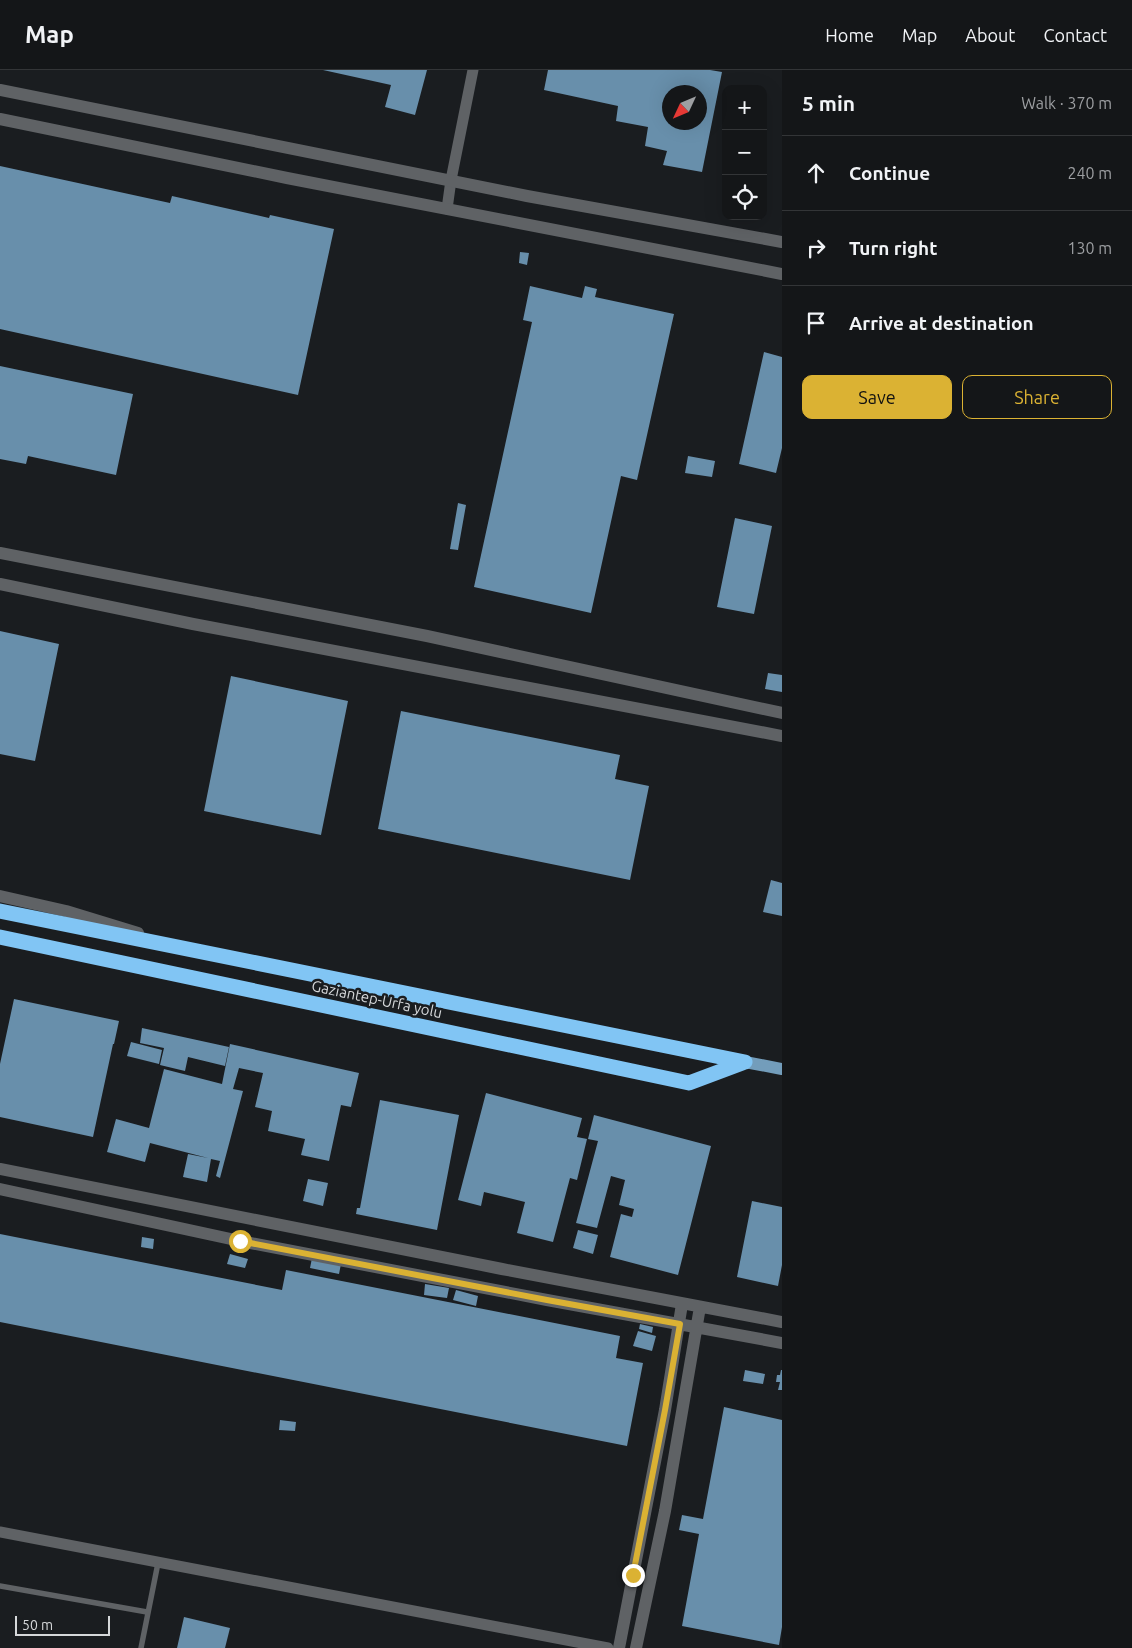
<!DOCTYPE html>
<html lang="en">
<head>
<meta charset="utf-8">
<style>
  :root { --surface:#141618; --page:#1d1f21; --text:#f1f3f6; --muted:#9d9fa2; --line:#333537; --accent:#dbb233 }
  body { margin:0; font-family:Ubuntu,sans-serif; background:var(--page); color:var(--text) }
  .controls { position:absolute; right:15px; top:15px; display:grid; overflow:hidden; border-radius:10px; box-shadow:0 5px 20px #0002 }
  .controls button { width:45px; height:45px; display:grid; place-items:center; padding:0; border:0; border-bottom:1px solid var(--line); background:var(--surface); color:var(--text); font:25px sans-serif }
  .compass { position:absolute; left:662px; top:15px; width:45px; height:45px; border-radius:50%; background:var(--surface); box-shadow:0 5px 20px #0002; rotate:226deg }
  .scale { position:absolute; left:15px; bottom:12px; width:95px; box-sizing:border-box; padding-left:5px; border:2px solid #d6d8da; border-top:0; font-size:14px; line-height:18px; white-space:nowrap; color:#d6d8da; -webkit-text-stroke:4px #1a1d20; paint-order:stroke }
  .stop { position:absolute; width:15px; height:15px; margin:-11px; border:4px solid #dbb233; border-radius:50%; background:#fff }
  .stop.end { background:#dbb233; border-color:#fff; box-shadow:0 1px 5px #0008 }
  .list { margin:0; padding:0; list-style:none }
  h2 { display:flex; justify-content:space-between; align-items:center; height:65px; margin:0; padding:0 20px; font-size:21px }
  h2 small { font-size:16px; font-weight:400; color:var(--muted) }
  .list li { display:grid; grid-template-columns:32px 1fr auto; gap:15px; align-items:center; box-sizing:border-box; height:75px; padding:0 20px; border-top:1px solid var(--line) }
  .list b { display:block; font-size:19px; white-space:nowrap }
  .list em { font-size:16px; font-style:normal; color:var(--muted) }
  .actions { display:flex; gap:10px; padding:15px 20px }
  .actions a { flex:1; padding:11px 0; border:1px solid var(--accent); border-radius:10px; text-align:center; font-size:18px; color:var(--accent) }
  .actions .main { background:var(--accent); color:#111 }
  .icon { flex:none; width:28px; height:28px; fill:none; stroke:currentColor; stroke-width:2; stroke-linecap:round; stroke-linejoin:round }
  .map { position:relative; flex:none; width:782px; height:1578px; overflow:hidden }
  header { display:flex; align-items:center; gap:30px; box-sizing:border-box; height:70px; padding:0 25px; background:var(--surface); border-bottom:1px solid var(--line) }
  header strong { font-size:24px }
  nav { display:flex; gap:28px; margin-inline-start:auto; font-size:18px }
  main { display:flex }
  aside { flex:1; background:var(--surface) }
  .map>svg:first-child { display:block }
  .building { fill:#688fab; fill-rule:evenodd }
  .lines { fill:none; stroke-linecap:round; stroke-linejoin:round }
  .lane { stroke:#5f6265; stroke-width:5.5 }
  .street { stroke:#5f6265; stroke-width:11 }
  .secondary { stroke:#5f6265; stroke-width:12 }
  .primary { stroke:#739dbb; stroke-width:12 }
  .highway { stroke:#81c5f4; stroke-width:15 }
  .route { stroke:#dbb233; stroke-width:6 }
  .labels { text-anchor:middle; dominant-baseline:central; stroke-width:5; stroke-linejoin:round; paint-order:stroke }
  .street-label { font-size:15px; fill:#d6d8da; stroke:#1a1d20 }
</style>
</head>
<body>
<header>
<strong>Map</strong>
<nav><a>Home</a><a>Map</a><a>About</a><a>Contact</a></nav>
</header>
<main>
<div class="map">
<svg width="782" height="1578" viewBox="0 0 782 1578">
  <rect width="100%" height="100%" fill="#1a1d20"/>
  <path class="building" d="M323,0h104l-12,45 -30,-8 6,-22z
    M548,0h162l12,2 -20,100 -39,-7 4,-14 -22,-5 3,-19 -32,-6 2,-15 -74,-16zM670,22h30v30h-30z
    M0,96l170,37 2,-7 97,22 1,-3 64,14 -36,166 -298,-66z
    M520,182l9,1 -2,12 -8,-2z
    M530,216l52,12 3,-12 12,3 -2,8 79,17 -37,166 -16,-4 -30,137 -117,-26 58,-265 -9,-2z
    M764,282l18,5v91l-6,25 -37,-9z
    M0,296l133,28 -17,81 -88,-19 -2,8 -26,-5z
    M688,386l27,5 -3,16 -27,-4z
    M458,433l8,2 -8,45 -8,-1z
    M735,448l37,8 -18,88 -37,-7z
    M0,561l59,13 -24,117 -35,-7z
    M768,603l14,2v17l-17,-3z
    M231,606l117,25 -27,134 -117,-24z
    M401,641l219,44 -5,24 34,7 -19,94 -252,-51z
    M771,810l11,3v33l-19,-4z
    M14,929l105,22 -5,23h-1l-20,93 -93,-20v-53z
    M142,958l87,19 -4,19 -37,-9 -3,14 -25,-6 4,-17 -24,-5z
    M131,972l31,8 -3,14 -32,-8z
    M230,974l129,29 -8,34 -10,-2 -12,56 -28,-6 4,-16 -37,-8 4,-20 -17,-4 8,-34 -24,-5 -6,21 10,2 -23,87 -4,-2 4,-15 -9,-2 -4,23 -24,-5 5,-23 20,4 -58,-15 -5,19 -38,-10 9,-33 33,9 15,-59 58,15z
    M486,1023l96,25 -5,19 10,2 -10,41 -7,-2 -17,64 -36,-9 8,-31 -41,-10 -3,14 -23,-6z
    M380,1030l79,15 -22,115 -81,-16 1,-6h3z
    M594,1045l117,31 -33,129 -68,-18 11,-43 11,3 2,-8 -15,-4 6,-25 -14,-4 -14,52 -21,-5 22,-82 -10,-2z
    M308,1109l20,4 -5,23 -20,-5z
    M752,1131l30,6v58l-4,21 -41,-9z
    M578,1160l20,5 -5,19 -20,-6z
    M0,1164l282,56 4,-20 334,66 -4,22 27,5 -16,83 -627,-124z
    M142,1167l12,2 -1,10 -12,-2z
    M230,1184l18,5 -3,9 -18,-4z
    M312,1188l29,6 -2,10 -29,-6z
    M425,1214l24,4 -2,10 -23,-3z
    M456,1220l22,6 -2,10 -23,-6z
    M640,1254l13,3 -1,6 -13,-4z
    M638,1261l18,5 -4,15 -19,-5z
    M745,1300l20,4 -2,10 -20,-3z
    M781,1300h1v20h-4l2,-8h-4l1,-7h3z
    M724,1337l58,13v207l-3,18 -97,-19 17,-92 -20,-4 3,-15 21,4z
    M280,1350l16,2 -1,9 -16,-1z
    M184,1547l46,11 -5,20h-48z"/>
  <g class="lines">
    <path class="lane" d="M0,1516l147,26
      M141,1578l17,-85"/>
    <path class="street" d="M447,139l4,-29 22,-110
      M0,1462l608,116"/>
    <path class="secondary" d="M0,20l527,106 255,46
      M0,49l287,59 495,96
      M0,483l427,83 355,77
      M0,514l193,40 589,112
      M0,826l66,15 72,22
      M0,1099l502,100 280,53
      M0,1119l240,52 307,59 235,43
      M619,1578l46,-238 17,-106
      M636,1578l29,-137 35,-204"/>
    <path class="primary" d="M745,992l37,7"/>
    <path class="highway" d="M0,841l745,151
      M0,867l689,146 56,-21"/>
  </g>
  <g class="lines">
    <path class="route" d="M240,1171l307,59 133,24 -15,86 -32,165"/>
  </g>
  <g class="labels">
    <g class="street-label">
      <text transform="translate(377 929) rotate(12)">Gaziantep-Urfa yolu</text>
    </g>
  </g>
</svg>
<div class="controls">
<button>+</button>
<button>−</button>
<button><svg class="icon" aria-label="locate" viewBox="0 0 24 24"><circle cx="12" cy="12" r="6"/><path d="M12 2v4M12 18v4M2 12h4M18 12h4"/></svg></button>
</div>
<svg class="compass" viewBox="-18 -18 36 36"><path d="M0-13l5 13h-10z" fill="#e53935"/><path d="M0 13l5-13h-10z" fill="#9d9fa2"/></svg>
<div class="scale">50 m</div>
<div class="stop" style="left:240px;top:1171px"></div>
<div class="stop end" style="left:633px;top:1505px"></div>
</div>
<aside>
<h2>5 min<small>Walk · 370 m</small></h2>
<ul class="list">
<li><svg class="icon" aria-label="ahead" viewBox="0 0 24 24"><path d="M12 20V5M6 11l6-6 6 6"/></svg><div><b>Continue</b></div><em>240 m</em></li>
<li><svg class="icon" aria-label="right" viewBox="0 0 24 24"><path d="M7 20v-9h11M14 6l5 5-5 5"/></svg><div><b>Turn right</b></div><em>130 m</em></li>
<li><svg class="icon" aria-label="arrive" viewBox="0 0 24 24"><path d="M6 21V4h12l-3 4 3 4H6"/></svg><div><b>Arrive at destination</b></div></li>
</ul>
<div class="actions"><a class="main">Save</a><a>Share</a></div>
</aside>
</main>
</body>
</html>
